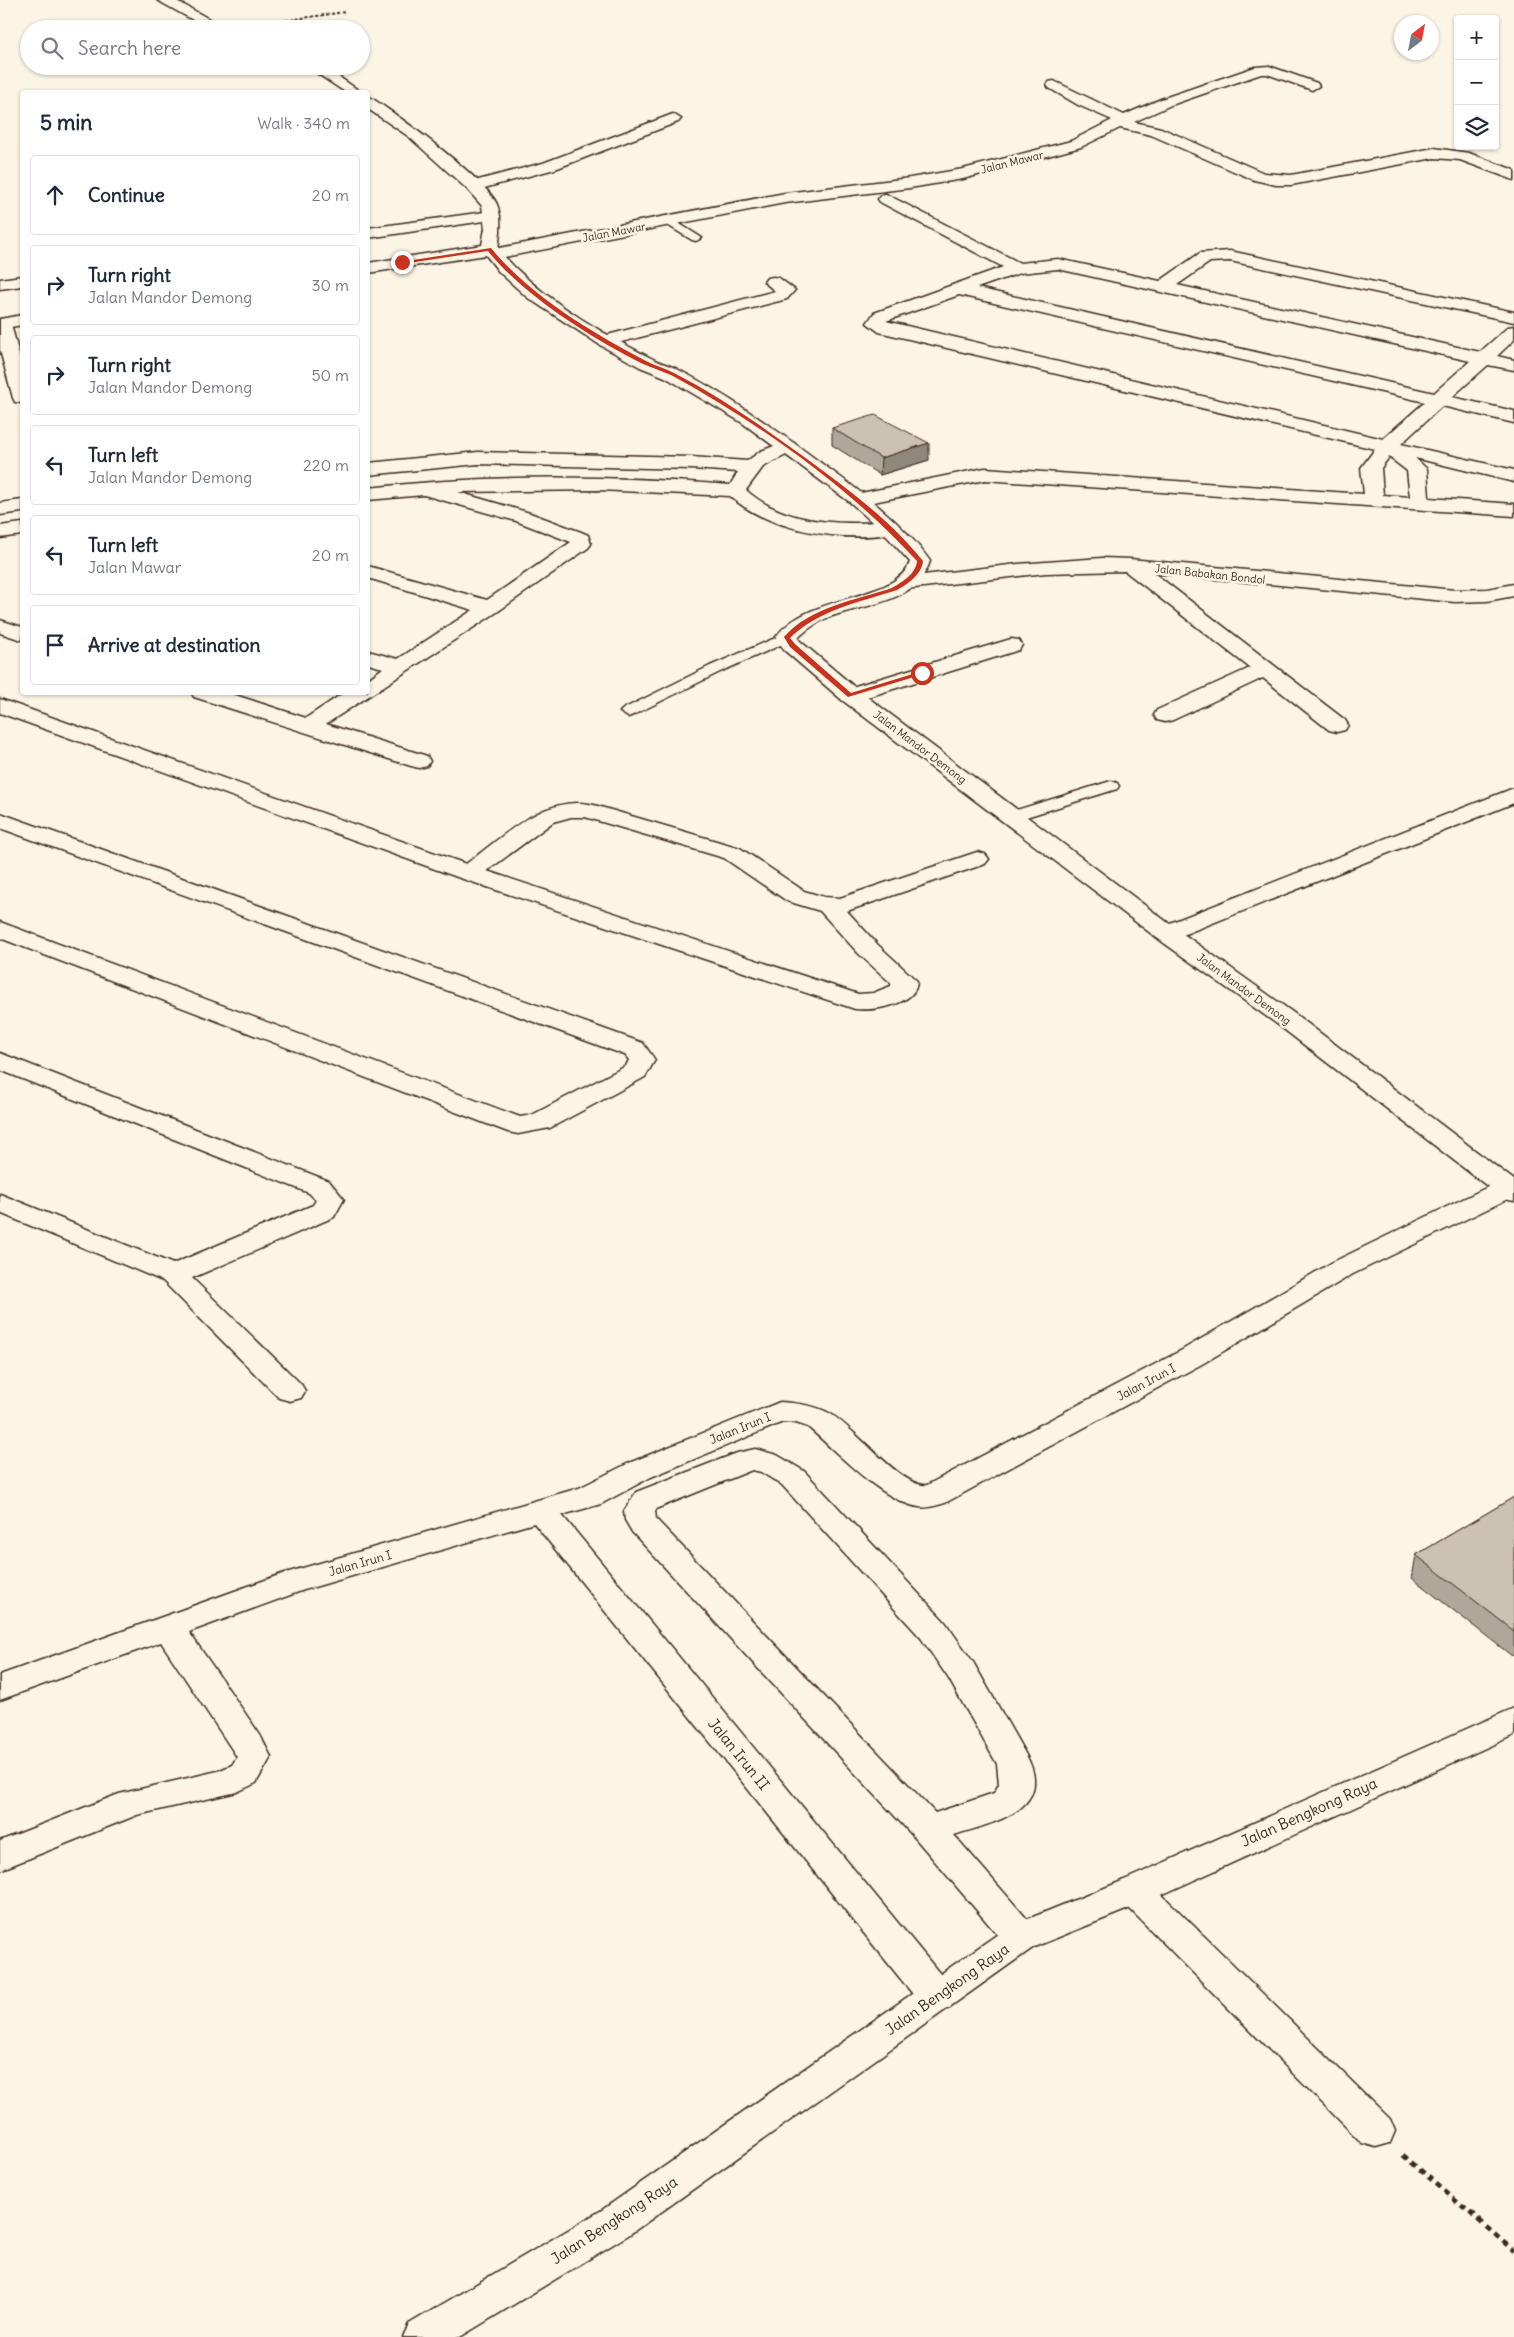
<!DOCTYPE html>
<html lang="en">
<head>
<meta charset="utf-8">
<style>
  :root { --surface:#fff; --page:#f2f2f3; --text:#1f2937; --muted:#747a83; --line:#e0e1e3 }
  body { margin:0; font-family:Delius,sans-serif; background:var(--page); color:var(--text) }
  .controls { position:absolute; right:15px; top:15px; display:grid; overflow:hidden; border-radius:5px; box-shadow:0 1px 4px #0004 }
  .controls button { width:45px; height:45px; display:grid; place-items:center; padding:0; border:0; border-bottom:1px solid var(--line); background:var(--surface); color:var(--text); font:25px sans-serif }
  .compass { position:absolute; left:1394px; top:15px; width:45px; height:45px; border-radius:50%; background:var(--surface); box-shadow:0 1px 4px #0004; rotate:32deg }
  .stop { position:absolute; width:15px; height:15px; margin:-11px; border:4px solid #c8321e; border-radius:50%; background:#fff }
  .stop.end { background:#c8321e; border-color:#fff; box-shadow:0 1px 5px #0008 }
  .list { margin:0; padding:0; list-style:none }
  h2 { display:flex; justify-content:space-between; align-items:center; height:65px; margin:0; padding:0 20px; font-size:21px }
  h2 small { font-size:16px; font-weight:400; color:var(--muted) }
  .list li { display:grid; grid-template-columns:32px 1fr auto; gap:15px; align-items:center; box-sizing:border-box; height:80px; margin:0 10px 10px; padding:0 10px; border:1px solid var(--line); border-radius:5px }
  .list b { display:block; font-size:19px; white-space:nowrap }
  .list p { margin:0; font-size:16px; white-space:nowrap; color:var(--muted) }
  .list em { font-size:16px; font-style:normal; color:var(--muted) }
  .icon { flex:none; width:28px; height:28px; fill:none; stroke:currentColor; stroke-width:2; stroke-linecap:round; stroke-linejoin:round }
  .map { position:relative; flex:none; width:1514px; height:2337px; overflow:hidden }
  .search { position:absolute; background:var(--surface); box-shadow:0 1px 4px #0004; left:20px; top:20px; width:350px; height:55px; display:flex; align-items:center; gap:12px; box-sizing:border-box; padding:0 18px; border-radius:28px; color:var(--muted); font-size:19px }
  .panel { position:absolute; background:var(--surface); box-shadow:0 1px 4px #0004; left:20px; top:90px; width:350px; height:605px; border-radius:5px }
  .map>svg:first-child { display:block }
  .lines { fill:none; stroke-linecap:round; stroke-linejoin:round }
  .lane-casing { stroke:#3b2a1e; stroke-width:3 }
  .street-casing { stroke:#3b2a1e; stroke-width:3 }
  .secondary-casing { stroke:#3b2a1e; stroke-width:3 }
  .path-far1 { stroke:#3b2a1e; stroke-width:2; stroke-dasharray:3 2; stroke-linecap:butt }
  .path { stroke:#3b2a1e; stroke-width:4.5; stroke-dasharray:6 5; stroke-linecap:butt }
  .lane { fill:#fcf5e5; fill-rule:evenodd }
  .street { fill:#fcf5e5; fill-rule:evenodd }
  .secondary { fill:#fcf5e5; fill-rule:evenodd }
  .wall { fill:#afa79a; stroke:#3b2a1e }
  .shaded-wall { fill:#8f887d; stroke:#3b2a1e }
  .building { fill:#ccc2b3; stroke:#3b2a1e }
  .route { fill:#c8321e }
  .labels { text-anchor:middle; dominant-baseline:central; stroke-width:5; stroke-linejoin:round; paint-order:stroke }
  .far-street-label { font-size:11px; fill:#3b2a1e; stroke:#fcf5e5 }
  .street-label { font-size:12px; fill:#3b2a1e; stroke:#fcf5e5 }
  .near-street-label { font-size:15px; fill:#3b2a1e; stroke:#fcf5e5 }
</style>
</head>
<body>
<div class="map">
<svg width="1514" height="2337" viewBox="0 0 1514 2337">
  <rect width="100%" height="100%" fill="#fcf5e5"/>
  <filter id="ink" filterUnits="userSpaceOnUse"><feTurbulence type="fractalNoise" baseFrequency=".02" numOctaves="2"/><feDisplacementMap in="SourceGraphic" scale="10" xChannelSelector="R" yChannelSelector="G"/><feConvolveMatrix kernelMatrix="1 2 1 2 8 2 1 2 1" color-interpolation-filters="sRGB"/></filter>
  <g filter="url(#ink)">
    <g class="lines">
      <defs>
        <path id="lane" d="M668,218l4,1 30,19 -6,3 -4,-1 -28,-17 -2,-2z
          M787,633l5,1 2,3 -2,3 -72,32 -87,43 -5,2 -8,-5 3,-3 87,-43z
          M1111,781l6,2 2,3 -2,3 -104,32 -6,-2 -2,-3 2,-3z"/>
        <path id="street" d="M1269,66l48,17 2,3 -7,4 -45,-16h-6l-90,31 -37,17 27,6 103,45 27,2 143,-27 35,5 45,17v10l-54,-20 -26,-2 -143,27h-15l-22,-5 -103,-45 -31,-7 -39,19 -118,32 -53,9 -125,15 -291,56 -6,-1 -2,-4 2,-4 6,-1 291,-56 125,-15 53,-9 108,-28 41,-21 -34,-15 -29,-17 -2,-3 2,-3 5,-1 70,34 37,-16 94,-32z
          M673,114l8,5 -3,3 -123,47 -82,22 -6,-2 -2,-3 2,-3 76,-20z
          M886,194l134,69 38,-4 102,22 40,-28 30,-2 284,61v10l-284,-61 -20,1 -33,23 303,67 28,-25 6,-1v14l-17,16 17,4v10l-26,-5 -36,32 62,14v12l-72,-17 -41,38 113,26v12l-99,-24 12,11 2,29 85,6v12l-529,-36 -127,25 -7,-2 -3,-4 3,-4 134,-27 379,26 -3,-26 14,-19 -496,-117 -12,-9 7,-10 129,-46 -123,-65 -2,-3 2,-3zM1058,269l412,92 -36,32 -457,-105 43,-15zM959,295l466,107 -42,37 -497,-118zM1389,457l18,14 3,26 -27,-2 -2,-27z
          M492,211l6,2 2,3 -2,3 -130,19v-10z
          M22,276v10l-22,3v-10z
          M773,277l6,1 16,12 -8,9 -181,47 -6,-1 -3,-4 3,-4 175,-46 -11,-9 3,-4z
          M0,319l8,1 3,4 11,42v37l-7,-1 -2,-4 -13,-48z
          M787,441l7,2 3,4 -3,4 -31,16 -17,23c30,27 70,33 109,33 14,0 29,-3 42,1l3,4 -3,4c-49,12 -129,-1 -167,-36l-132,-6 -140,2 72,21 51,19 7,3 3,9 -3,4 -91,64 -171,112 101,32 3,5 -3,5 -8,2 -8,-2 -217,-69 -3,-5h35l80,26 39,-26h23v-13l15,-11 -15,-4v-13l30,8 75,-49 -105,-32v-12l119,34 84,-58 -55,-21 -92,-26 -56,5v-12c119,-14 241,-13 362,-3l8,-13 -47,-3 -213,-5 -110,11v-12l110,-11 213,5 56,4 14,-10z
          M22,500v12l-22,3v-12z
          M22,523v12l-22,3v-12z
          M1102,558l28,1 325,31 32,-1 27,-5v12l-27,5 -32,1 -301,-29 191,147 3,5 -3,5 -8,2 -8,-2 -66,-52 -90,42 -8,2 -8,-2 -3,-5 3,-5 93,-42 -125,-97 -79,2 -140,16 -7,-2 -3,-4 3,-4 7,-2 112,-13z
          M0,620l22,7v13l-22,-7z
          M1011,639l8,1 3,5 -3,5 -161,50 -8,2 -8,-2 -3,-5 3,-5z
          M0,699l466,165c37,-27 79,-71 128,-59l146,43 64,43 20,6 16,1 137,-46 8,2 4,5 -4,5 -138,47 30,33 40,37c0,24 -43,30 -62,28l-395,-131 -460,-165zM571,817h14l139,41 63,43 33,10 39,43 32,29v3l-18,7 -15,1 -371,-123 66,-49z
          M1514,788v15l-339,135 -9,2 -9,-2 -3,-5 3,-5z
          M0,813l643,230 12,17 -10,17 -95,51 -32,6 -10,-2 -508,-194v-16l520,195 12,-2 94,-49 3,-6 -4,-5 -625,-227z
          M0,1053l329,128 15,18 -10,18 -142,61 109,106 4,7 -4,7 -11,3 -11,-3 -116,-117 -163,-68v-19l173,70 140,-59 3,-5 -7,-7 -309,-123z
          M1508,1180l6,1v15l-161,78 -151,90 -257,139c-8,2 -18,6 -26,4 -36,-5 -83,-56 -111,-80l-12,-4 -13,-1 -132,55 -50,27 -39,11 388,471 6,11 -6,11 -13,4 -13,-4 -390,-485 -230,67 -115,42 71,103 11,22 -15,26 -19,9 -100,23 -137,55v-29l119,-47 99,-23 14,-6 5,-8 -76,-115 -161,58v-25l282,-101 297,-86 50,-25 151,-61c17,1 34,3 49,11 23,12 74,76 98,72l255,-135 151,-88 165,-80z
          M755,1449l22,6 27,16 141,151 28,40 53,93c31,55 -34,68 -72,80l80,92 5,10 -5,10 -13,5 -13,-5 -92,-108 -284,-307 -7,-12 -1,-9 12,-19 101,-39zM752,1470l9,2 21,13 139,153 28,41 48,85 2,20 -5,9 -59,20 -279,-294 -1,-8 3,-3z
          M1135,1877l13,4 242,238 5,12 -5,12 -14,4 -14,-4 -240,-242 -5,-10 5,-10z"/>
        <path id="secondary" d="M157,0h18l52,29h-18z
          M306,66h17l38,26h-16z
          M368,97l5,2c24,16 119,84 125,108 4,13 2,28 0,42 37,45 101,83 153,109 9,5 19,7 28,12 50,26 96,59 142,93 39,28 81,58 109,98 -13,43 -68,43 -103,57 -9,4 -18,10 -26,17l-3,3 2,3 58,49 317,238 120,86 219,166v21l-10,-2 -227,-175 -120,-86 -315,-238 -58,-50 -8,-13c31,-44 120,-35 134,-75l-27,-30 -32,-29 -110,-81 -76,-45 -25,-10 -40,-22 -72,-47 -29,-26 -13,-17 -118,18v-10l114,-18 3,-17 -3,-22 -15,-17 -59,-53 -40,-27z
          M22,315v10l-22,4v-10z
          M1514,1708v27l-366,166 -114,46 -404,287 -170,103h-57l6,-13 193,-114 406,-283 114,-46z"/>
      </defs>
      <use href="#lane" class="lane-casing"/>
      <use href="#street" class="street-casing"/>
      <use href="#secondary" class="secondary-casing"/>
      <path class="path-far1" d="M247,26l98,-14"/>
      <path class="path" d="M1403,2155l111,96"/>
      <use href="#lane" class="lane"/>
      <use href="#street" class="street"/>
      <use href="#secondary" class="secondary"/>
    </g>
    <path class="wall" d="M832,428l97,32 -49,15 -48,-30z
      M1514,1497v157l-2,2 -100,-78 4,-23z"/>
    <path class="shaded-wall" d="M929,443v17l-49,15 1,-17z"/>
    <path class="building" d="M875,415l54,28 -48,15 -49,-30z
      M1514,1497v134l-98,-76z"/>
  </g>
  <path class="route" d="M491,248c38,47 101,85 155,113 9,5 19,7 28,12 47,24 90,55 133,86 42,31 83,61 116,102 -1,13 -15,23 -26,29 -37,12 -79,20 -107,48l5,6 56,49 68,-21h5v2l-76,23 -58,-50 -6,-10c26,-30 72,-37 108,-49 10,-6 24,-14 25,-27 -68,-74 -158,-138 -246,-186 -9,-4 -19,-7 -28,-11 -52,-26 -119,-68 -155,-113l-86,13 -2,-2z"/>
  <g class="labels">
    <g class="far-street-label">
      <text transform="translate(1012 162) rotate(-14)">Jalan Mawar</text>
      <text transform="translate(614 232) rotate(-11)">Jalan Mawar</text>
      <text transform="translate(1210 574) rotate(6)">Jalan Babakan Bondol</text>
      <text transform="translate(920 747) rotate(37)">Jalan Mandor Demong</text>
      <text transform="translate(1244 989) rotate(36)">Jalan Mandor Demong</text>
    </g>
    <g class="street-label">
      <text transform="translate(1146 1382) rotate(-28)">Jalan Irun I</text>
      <text transform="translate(740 1428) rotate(-22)">Jalan Irun I</text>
      <text transform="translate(360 1563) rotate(-16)">Jalan Irun I</text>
    </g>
    <g class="near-street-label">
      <text transform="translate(739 1754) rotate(51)">Jalan Irun II</text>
      <text transform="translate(1309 1812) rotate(-24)">Jalan Bengkong Raya</text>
      <text transform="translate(947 1989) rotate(-35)">Jalan Bengkong Raya</text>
      <text transform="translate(614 2220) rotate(-33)">Jalan Bengkong Raya</text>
    </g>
  </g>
</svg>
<div class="controls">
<button>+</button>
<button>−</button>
<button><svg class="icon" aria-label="layers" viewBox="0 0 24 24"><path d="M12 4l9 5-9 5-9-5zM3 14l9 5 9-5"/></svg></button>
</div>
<svg class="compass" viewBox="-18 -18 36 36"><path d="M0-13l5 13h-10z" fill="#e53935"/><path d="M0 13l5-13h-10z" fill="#747a83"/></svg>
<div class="stop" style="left:922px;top:673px"></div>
<div class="stop end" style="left:402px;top:262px"></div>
<div class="search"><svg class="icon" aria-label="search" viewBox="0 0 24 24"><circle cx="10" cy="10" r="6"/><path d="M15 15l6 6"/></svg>Search here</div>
<section class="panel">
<h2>5 min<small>Walk · 340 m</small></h2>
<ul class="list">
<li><svg class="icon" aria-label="ahead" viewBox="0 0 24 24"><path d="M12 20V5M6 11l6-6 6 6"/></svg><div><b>Continue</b></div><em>20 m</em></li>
<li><svg class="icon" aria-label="right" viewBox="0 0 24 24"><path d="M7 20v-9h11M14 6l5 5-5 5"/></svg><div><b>Turn right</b><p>Jalan Mandor Demong</p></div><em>30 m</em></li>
<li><svg class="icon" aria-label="right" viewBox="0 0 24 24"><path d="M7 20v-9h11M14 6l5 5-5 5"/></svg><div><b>Turn right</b><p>Jalan Mandor Demong</p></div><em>50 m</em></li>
<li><svg class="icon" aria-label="left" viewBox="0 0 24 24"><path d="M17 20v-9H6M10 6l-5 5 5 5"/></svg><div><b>Turn left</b><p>Jalan Mandor Demong</p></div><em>220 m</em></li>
<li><svg class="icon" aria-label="left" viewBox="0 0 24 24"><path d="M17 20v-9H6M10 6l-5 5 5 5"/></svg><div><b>Turn left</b><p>Jalan Mawar</p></div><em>20 m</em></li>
<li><svg class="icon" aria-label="arrive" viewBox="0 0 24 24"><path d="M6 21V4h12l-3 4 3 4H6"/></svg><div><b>Arrive at destination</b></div></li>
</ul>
</section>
</div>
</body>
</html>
